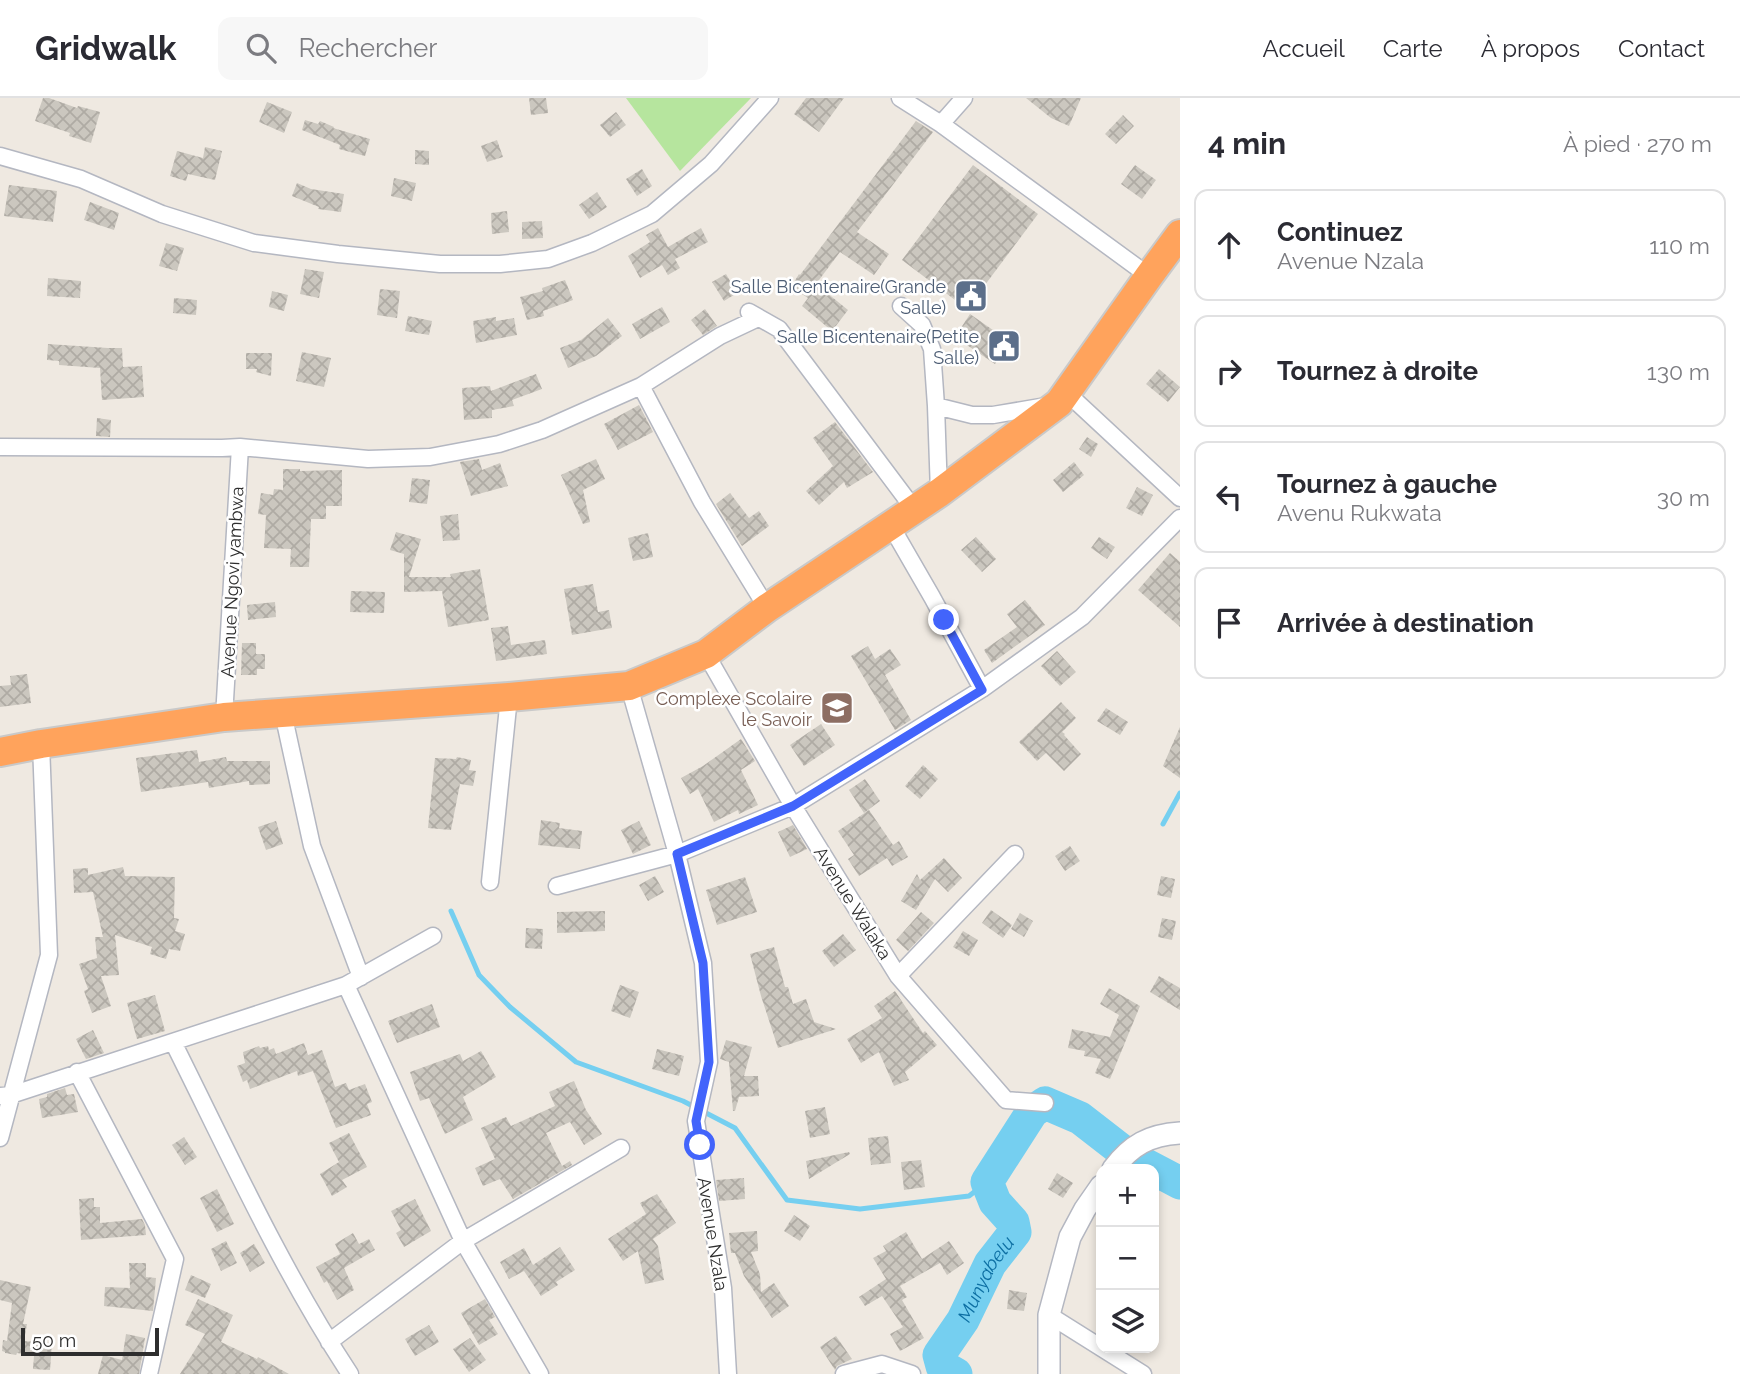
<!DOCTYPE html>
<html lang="fr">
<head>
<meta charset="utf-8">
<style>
  :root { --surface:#fff; --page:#f7f7f7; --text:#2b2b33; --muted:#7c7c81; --line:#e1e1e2 }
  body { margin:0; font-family:Raleway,sans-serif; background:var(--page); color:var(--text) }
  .controls { position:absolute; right:21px; bottom:21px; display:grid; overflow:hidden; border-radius:14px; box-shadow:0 4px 10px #0003 }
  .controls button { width:63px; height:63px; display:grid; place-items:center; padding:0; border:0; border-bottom:2px solid var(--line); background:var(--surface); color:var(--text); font:35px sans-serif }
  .scale { position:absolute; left:21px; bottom:18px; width:138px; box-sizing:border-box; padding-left:7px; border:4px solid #2e2e2e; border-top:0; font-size:19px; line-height:24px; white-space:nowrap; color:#2e2e2e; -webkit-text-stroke:5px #fff; paint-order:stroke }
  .stop { position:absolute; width:21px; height:21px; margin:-16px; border:5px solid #4264fb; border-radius:50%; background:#fff }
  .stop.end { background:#4264fb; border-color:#fff; box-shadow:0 2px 7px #0008 }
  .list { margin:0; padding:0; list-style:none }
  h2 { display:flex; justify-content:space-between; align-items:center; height:91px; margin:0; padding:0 28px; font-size:30px }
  h2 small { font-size:23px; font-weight:400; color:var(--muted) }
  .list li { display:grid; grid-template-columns:46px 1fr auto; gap:21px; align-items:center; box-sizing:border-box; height:112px; margin:0 14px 14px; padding:0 14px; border:2px solid var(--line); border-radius:14px }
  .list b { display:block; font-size:26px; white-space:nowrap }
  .list p { margin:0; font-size:23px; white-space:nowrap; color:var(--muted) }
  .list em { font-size:23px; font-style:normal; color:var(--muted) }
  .icon { flex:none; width:38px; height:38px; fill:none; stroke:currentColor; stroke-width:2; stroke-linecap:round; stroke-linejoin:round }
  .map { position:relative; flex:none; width:1180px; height:1276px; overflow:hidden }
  header { display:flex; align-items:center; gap:42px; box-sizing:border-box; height:98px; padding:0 35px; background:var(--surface); border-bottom:2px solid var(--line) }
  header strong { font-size:33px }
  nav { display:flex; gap:38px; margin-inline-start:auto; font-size:24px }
  .search { width:490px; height:63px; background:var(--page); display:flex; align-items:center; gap:18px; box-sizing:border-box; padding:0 24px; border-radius:14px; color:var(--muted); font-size:26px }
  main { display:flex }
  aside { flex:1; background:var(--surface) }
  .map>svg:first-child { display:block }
  .grass { fill:#b6e59e }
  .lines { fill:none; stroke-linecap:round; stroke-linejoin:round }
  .stream { stroke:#75cff0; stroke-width:5 }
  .river { stroke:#75cff0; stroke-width:33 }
  .building { fill:url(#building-cross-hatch) }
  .street-casing { stroke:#b4b7c1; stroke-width:19 }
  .secondary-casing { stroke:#b4b7c1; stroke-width:24 }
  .highway-casing { stroke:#c9c9c9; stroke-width:32 }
  .street { stroke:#fff; stroke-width:16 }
  .secondary { stroke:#fff; stroke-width:21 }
  .highway { stroke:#ffa35c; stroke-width:28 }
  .route { stroke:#4264fb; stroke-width:9 }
  .labels { text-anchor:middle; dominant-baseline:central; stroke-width:5; stroke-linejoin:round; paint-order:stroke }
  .service-label { font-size:18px; fill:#4e5e75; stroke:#fff; text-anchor:end }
  .street-label { font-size:18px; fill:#2e2e2e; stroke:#fff }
  .education-label { font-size:18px; fill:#785e54; stroke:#fff; text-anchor:end }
  .water-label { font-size:19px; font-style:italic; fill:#0d6fa3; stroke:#fff }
</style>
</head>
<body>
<header>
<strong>Gridwalk</strong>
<div class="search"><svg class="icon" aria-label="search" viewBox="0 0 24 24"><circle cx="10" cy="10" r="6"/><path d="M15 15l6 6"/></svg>Rechercher</div>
<nav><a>Accueil</a><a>Carte</a><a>À propos</a><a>Contact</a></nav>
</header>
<main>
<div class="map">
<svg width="1180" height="1276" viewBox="0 0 1180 1276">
  <defs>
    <pattern id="building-cross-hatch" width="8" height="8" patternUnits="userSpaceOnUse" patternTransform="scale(1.75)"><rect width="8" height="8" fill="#cbc7bf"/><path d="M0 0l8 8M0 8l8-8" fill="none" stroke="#afaba4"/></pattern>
  </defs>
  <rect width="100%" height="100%" fill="#efe9e1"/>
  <path class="grass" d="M626,0h125l-71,73z"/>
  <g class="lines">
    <path class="stream" d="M1163,726l17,-31
      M451,813l28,64 31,32 66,55 107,39 52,27 52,72 73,9 109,-13 18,-14"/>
    <path class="river" id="s1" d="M956,1276l-14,-8 -3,-11 24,-35 27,-56 25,-32 -2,-10 -18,-20 -8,-20 45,-70 13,-9 35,15 49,38 51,27"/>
  </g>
  <path class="building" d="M43,0h6l28,10 1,-2 22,6 -9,31 -22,-7 1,-3 -35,-12z
    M529,0h17l2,15 -17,2z
    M806,0h38l-25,34 -25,-18z
    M1026,0h55l-12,28 -18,-8z
    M267,4l25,10 -8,21 -25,-11z
    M616,14l10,13 -16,12 -10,-12z
    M1123,17l11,11 -18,18 -11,-10z
    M305,22l13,4 2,-3 14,6 -1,1 37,11 -5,17 -26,-7 1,-4 -38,-15z
    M916,23l17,11 -76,100 32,22 -15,21 -34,-23 -24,32 32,26 -16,21 -30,-25 6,-8 -17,-11 8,-13 1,1z
    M497,42l6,17 -16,5 -6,-16z
    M205,49l17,4 -7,29 -27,-6 -2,7 -16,-5 7,-25 26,7z
    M415,52l14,1v14l-14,-1z
    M973,67l65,49 -71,95 -65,-49z
    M1135,67l21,15 -14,19 -21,-15z
    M642,71l10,17 -15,10 -11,-17z
    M394,80l22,5 -4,18 -21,-5z
    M297,85l14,6 33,5 -3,18 -23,-3 1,-2 -27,-11z
    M9,87l48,6 -4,31 -49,-6z
    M597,94l10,15 -18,12 -10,-14z
    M90,104l29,11 -5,17 -30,-10z
    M507,113l2,21 -17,2 -1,-21z
    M542,123l1,17 -21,1v-17z
    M658,130l10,19 33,-19 7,14 -33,17 5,9 -12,7 -6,-10 -22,13 -12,-22 22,-14 -4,-7z
    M166,145l18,5 -7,23 -18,-5z
    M305,171l19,3 -5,26 -19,-4z
    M726,176l11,19 -13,8 -12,-19z
    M48,180l33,3 -1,17 -33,-2z
    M565,182l8,20 -30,11 1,5 -17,4 -7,-23 23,-6 -1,-3z
    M380,191l20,2 -3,27 -20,-3z
    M272,193l16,4 -4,16 -15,-4z
    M174,200l23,2 -1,15 -23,-2z
    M662,209l8,15 -30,17 -8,-15z
    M705,211l12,17 -14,9 -12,-15z
    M970,216l40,28 -15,22 -40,-27z
    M408,218l24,5 -3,14 -24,-4z
    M496,219v4l18,-3 3,17 -41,8 -3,-22z
    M608,220l14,18 -26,20 -28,12 -8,-20 21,-8z
    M48,246l60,4h14l1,19 19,-1 2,31 -42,3 -2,-32 -41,-3v-4l-12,-1z
    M302,254l29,6 -7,29 -28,-6z
    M246,255h26l-1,23 -15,-4 1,-3h-11z
    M1159,271l21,18 -12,15 -22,-18z
    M536,276l6,15 -30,11 2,6 -22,4v8l-28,2 -2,-32 28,-2 1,5z
    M639,307l14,27 -35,18 -14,-26z
    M97,320l14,2 -1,17 -14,-1z
    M835,324l38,50 -26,16 -3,-6 -25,23 -13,-14 27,-25 -20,-28z
    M1087,339l11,7 -7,13 -12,-8z
    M479,361l3,11 18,-7 8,23 -37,10 -11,-34z
    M596,361l9,20 -22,11 7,32 -7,2 -22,-49z
    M1074,364l10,13 -21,17 -10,-12z
    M283,371h17v2l42,-1v36h-16v13h-15l-2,48h-19l1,-18 -27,-1 2,-33 -8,-1 3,-21 12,2 1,-6 9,1z
    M412,380l18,2 -3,24 -18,-2z
    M1137,389l16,8 -11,21 -16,-8z
    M730,395l19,25 10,-7 10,15 -27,20 -26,-42z
    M458,416l2,26 -17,1 -3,-25z
    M396,434l25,7 -12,38h42l-1,-3 30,-5 9,51 -41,7 -6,-36 -38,1v-38l-14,-4z
    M648,435l5,24 -20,4 -5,-23z
    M976,439l20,22 -14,13 -21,-22z
    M1099,439l16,10 -8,12 -16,-11z
    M1170,455l10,9v65l-42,-37z
    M593,486l5,28 11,-2 3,18 -40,7 -8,-46z
    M351,493l34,1 -1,21 -34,-1z
    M1025,502l20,25 -53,38 -8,-13 33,-23 -10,-13z
    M275,504l1,15 -28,3 -1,-15z
    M508,528l3,19 34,-5 2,14 -51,7 -5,-33z
    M242,545h14v11h9v15h-8v6h-16z
    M868,548l7,13 15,-10 11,16 -16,10 26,45 -16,10 -44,-74z
    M1057,553l19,21 -16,14 -19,-20z
    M27,576l4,29 -31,4v-21l11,-1 -1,-9z
    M1061,604l15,16 -14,14 3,2 -1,1 17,19 -17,17 -18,-18 -9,8 -18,-19z
    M1106,610l22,14 -8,13 -23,-14z
    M821,626l14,21 -31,21 -14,-21z
    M1180,629v51l-17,-12z
    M741,641l14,22 -14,9 17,35 -19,9 -1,-4 -24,12 -16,-33 -8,5 -9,-16 22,-12z
    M197,652l2,12 27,-5 1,4h43v23l-21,1v-4l-40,7 -1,-6 -67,10 -5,-34z
    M457,659l14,3 -2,10 7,1 -3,15 -13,-2 -9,46 -23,-2 7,-70 21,1z
    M923,667l15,14 -18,20 -15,-13z
    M865,681l15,22 -16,12 -15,-23z
    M869,712l24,35 6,-4 9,16 -16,9 -5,-8 -28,18 -11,-17 6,-4 -16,-24z
    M541,722l19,3 -1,5 23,3 -2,18 -42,-4z
    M276,723l7,23 -17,6 -8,-23z
    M639,723l12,24 -18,9 -12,-24z
    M793,727l14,24 -17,8 -12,-25z
    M1070,748l10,15 -15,10 -10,-15z
    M944,760l18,20 -14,14 -13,-13 -19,31 -15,-9 16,-27 3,6z
    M123,769l2,9 50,1 -1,41 5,1 -4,12 10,3 -5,17 -11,-2 -3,10 -16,-5 2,-7 -37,-12 4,40 -18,1 10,30 -19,7 -8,-22 4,-2 -9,-25 18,-6 -2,-21h8l-10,-45 -19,1 -1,-24 15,-1v7z
    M655,778l9,16 -16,9 -9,-16z
    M1161,778l14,3 -4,19 -14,-3z
    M745,779l12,35 -40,13 -11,-35z
    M991,812l21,15 -9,13 -21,-15z
    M605,813v20l-48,2v-21z
    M921,814l13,11 -26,28 -12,-11z
    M1020,815l13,8 -9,16 -13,-8z
    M1162,820l14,3 -4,19 -14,-3z
    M526,830l17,1 -1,20 -17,-1z
    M963,833l15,9 -9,16 -16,-9z
    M843,836l13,16 -22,17 -12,-16z
    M774,849l11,40h3l5,17 13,-5 8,23 22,7 -58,19 -17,-52 -11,-42z
    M1159,878l21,12v22l-30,-18z
    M620,887l19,7 -9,26 -19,-7z
    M1109,890l31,18 -30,73 -15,-6 6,-14 -17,-3 1,-5 -17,-3 4,-19 38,8 9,-22 -19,-11z
    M895,893l28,42 2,-2 12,14 -32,27 4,8 -15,6 -15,-34 -18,11 -14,-24 35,-21 -8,-12z
    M155,897l10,36 -28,8 -10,-36z
    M432,906l8,23 -43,16 -9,-22z
    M93,932l11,23 -18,6 -10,-20z
    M726,942l26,7 -8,29h14l1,20 -20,1 -4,14h-2l-4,-49 -9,-3z
    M304,945l4,12 14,-5 13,37 11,-4 3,7 16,-6 7,18 -5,2 4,11 -35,13 -23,-57 -15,5 -1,-5 -47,18 -3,-9 -4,2 -6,-16 8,-3 -2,-11 16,-6 1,2 8,-2 1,4 5,-2 2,6z
    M657,951l27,7 -5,20 -27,-7z
    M481,953l15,26 -33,20 10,23 -28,14 -16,-36 -9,3 -10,-29 50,-18 3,7z
    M574,983l12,29 16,24 -18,11 -14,-23 -24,11 16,33 8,-5 2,4 -59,34 -13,-20 -17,7 -8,-18 20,-9 -14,-31 25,-11 5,9 44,-20 -6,-14z
    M65,990l2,7 7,-1 4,18 -36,6 -3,-19 8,-2v-3z
    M825,1009l5,27 -20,4 -5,-27z
    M349,1035l18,34 -25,13 5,7 -15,9 -12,-22 19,-12 -10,-19z
    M888,1038l3,27 -20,2 -3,-27z
    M184,1039l13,20 -12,8 -13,-20z
    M849,1054l1,2 -41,25 -3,-18z
    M921,1062l4,27 -21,3 -3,-28z
    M1057,1075l16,10 -10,15 -15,-9z
    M744,1080l1,21 -26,2 -3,-21z
    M217,1091l17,35 -17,8 -17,-34z
    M657,1096l19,29 -23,16 5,7 6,34 -19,4 -7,-33 -15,10 -15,-22 38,-25 -6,-11z
    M94,1100v9h6v16l42,-4 3,6 1,10 -65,5 -2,-41z
    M415,1101l16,32 -27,16 -8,-14 5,-3 -10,-19z
    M794,1117l16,11 -10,15 -16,-10z
    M757,1133l1,20 -7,1 9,22 1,18 13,-9 15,23 -17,12 -28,-42 -9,-23h-4l-2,-20z
    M906,1134l16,27 27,-18 15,22 -17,12 -7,-12 -40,23 7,11 -5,3 22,38 -24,13 -10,-17 13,-7 -21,-31 -17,10 -6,-9 27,-18 -13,-21 13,-7 -3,-5z
    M353,1135l6,11 10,-5 6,11 -31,18 10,22 -17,10 -10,-19 -3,2 -8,-16 24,-13 -5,-10z
    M226,1143l11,22 -16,8 -10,-22z
    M254,1146l11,19 -15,9 -10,-19z
    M560,1149l15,23 -19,12 2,3 -17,11 -17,-25 -15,8 -9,-17 24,-14 9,17z
    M129,1165h17v14l10,1 -3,33 -49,-5 1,-19 25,1z
    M191,1177l20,9 -6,14 -20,-8z
    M0,1182l31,7 -8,37h4l-3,17 28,2 -2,27 -17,-1 1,-13 -17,-3 -1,2 -11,-2v-1l-3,-1 1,-11 4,1 5,-38 -12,-3z
    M1009,1192l18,3 -3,18 -17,-2z
    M198,1201l35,16 -12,27 36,17 1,-2 31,17h-109l25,-40 -20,-9z
    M485,1201l10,18 -6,3 9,14 -19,11 -18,-32z
    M429,1227l10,17 -24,14 -10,-17z
    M126,1236l19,4 -6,36h-41l5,-19 19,5z
    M836,1238l16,23 -15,7 -2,4 -15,-23z
    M470,1240l16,22 -17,12 -16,-23z"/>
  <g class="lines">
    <defs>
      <path id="street" d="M900,0l41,26 208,152
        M941,26l23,-26
        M0,58l81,23 81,35 92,29 84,11 102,10h60l48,-5 44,-16 60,-29 59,-50 59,-66
        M901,208l21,19 10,24 4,57 36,9h21l53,-9
        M749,214l30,17 135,180
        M641,288l61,116 65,106
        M1067,295l113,105
        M936,308l3,87
        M0,349l222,1 18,-1 128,12 62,-2 69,-13 43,-14 99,-44 79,-50 36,-17 -7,-7
        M891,428l41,71 50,92
        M706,556l87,152 105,170 108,124 39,3
        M629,588l48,168 26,109 6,99 -13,59 27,167 5,86
        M283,615l29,133 49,131
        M224,619l16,-270
        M490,784l19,-185
        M557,788l120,-32 116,-48 189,-117 100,-72 98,-99
        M898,878l117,-122
        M346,887l117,256 77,133
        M173,944c56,112 108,227 177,332
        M77,974l98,187 -26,115
        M0,998l11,-1 335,-110 87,-49
        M0,1040l49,-183 -8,-211
        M1049,1217l94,59
        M329,1244l134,-101 158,-93
        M844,1276l38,-10 30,10"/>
      <path id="secondary" d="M1113,1071c18,-24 36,-34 67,-36
        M1049,1276v-59l21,-78 15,-28 16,-23"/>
      <path id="highway" d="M0,654l41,-8 183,-27 285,-20 120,-11 77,-32 61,-46 172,-115 120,-90 90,-127 31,-42"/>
    </defs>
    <use href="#street" class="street-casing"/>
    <use href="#secondary" class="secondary-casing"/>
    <use href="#highway" class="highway-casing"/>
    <use href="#street" class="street"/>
    <use href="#secondary" class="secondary"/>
    <use href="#highway" class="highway"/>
  </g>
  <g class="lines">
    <path class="route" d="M700,1047l-4,-24 13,-59 -6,-99 -26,-109 116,-48 189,-116 -38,-70"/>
  </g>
  <defs>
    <symbol id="civic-square" viewBox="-11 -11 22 22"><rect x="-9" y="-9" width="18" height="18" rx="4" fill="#5c6f8a" stroke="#fff"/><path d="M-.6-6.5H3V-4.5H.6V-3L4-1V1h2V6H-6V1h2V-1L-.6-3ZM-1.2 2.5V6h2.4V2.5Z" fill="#fff"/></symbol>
    <symbol id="school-square" viewBox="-11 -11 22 22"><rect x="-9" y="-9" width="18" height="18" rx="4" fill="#8d6e63" stroke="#fff"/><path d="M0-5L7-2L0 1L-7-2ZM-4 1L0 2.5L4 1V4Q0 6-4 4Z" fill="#fff"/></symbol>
  </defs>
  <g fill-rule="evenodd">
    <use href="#civic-square" x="952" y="179" width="38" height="38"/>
    <use href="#civic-square" x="985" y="229" width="38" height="38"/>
    <use href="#school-square" x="818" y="591" width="38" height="38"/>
  </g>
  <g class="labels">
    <g class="service-label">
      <text x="946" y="188">Salle Bicentenaire(Grande<tspan x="946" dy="21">Salle)</tspan></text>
      <text x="979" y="238">Salle Bicentenaire(Petite<tspan x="979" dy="21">Salle)</tspan></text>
    </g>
    <g class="street-label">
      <text transform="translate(232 484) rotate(-87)">Avenue Ngovi yambwa</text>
      <text transform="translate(853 805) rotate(58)">Avenue Walaka</text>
      <text transform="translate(713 1136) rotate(81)">Avenue Nzala</text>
    </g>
    <g class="education-label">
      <text x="812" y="600">Complexe Scolaire<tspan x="812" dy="21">le Savoir</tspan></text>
    </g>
    <g class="water-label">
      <text stroke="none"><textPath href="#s1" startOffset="117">Munyabelu</textPath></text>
    </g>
  </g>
</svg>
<div class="controls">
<button>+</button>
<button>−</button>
<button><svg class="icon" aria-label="layers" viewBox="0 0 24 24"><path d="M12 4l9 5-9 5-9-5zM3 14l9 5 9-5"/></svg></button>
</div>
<div class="scale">50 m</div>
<div class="stop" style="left:700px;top:1047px"></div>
<div class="stop end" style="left:944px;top:522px"></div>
</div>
<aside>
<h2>4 min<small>À pied · 270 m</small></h2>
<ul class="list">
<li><svg class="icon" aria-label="ahead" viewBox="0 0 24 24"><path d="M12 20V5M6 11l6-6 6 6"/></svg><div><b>Continuez</b><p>Avenue Nzala</p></div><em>110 m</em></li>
<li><svg class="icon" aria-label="right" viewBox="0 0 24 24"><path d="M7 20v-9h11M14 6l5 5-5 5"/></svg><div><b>Tournez à droite</b></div><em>130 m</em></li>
<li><svg class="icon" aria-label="left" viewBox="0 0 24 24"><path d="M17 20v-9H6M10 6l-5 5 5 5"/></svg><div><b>Tournez à gauche</b><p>Avenu Rukwata</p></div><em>30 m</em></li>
<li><svg class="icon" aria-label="arrive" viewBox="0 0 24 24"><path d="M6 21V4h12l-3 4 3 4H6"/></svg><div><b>Arrivée à destination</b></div></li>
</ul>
</aside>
</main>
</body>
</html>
